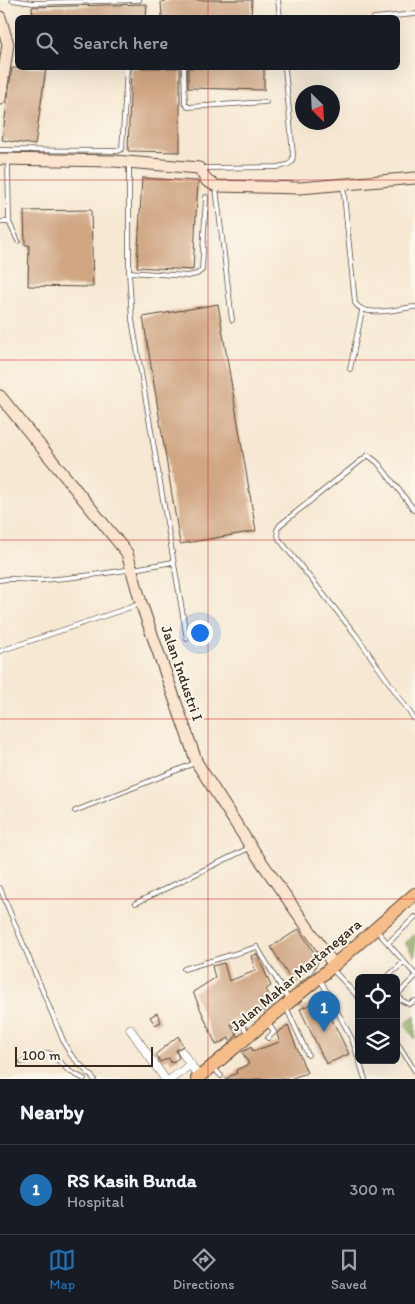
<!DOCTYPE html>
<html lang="en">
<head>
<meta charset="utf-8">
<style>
  :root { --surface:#171b24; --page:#20242c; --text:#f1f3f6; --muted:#9ea1a6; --line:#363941; --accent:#1f6fb2 }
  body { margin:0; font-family:Itim,sans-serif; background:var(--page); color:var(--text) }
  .controls { position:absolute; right:15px; bottom:15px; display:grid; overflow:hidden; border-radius:8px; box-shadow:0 5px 20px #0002 }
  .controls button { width:45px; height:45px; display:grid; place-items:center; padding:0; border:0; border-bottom:1px solid var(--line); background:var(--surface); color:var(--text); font:25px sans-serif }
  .compass { position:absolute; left:295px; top:85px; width:45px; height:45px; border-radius:50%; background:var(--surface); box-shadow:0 5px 20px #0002; rotate:156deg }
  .scale { position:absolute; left:15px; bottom:12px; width:138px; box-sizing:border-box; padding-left:5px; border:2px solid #3b2a1e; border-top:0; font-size:14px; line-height:18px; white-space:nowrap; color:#3b2a1e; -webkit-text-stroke:4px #fbf7ec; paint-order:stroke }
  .you { position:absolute; left:199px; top:632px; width:18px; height:18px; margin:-12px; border:4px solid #fff; border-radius:50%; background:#1a73e8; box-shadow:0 0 0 8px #1a73e833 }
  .badge { display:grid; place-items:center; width:32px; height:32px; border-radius:50%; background:var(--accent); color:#fff; font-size:16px; font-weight:700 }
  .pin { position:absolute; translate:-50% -41px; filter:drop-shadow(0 1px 2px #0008) }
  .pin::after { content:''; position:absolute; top:26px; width:18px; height:15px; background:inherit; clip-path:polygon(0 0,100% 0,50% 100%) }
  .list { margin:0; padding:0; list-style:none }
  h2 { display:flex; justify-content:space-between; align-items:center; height:65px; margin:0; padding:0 20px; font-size:21px }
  h2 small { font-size:16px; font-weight:400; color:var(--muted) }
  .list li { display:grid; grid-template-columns:32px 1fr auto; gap:15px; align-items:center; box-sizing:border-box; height:90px; padding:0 20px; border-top:1px solid var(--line) }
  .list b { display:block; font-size:19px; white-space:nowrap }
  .list p { margin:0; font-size:16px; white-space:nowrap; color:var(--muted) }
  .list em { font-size:16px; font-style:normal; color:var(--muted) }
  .icon { flex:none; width:28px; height:28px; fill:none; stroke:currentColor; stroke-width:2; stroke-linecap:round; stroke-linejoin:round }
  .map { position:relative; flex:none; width:415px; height:1079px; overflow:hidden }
  .search { position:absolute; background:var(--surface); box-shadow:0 5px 20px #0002; left:15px; right:15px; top:15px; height:55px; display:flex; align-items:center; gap:12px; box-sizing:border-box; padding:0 18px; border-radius:8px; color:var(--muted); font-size:19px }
  .sheet { height:155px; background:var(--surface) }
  nav { display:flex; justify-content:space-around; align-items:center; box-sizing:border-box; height:70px; border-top:1px solid var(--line); background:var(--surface); font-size:14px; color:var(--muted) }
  nav a { display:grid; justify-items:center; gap:2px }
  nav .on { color:var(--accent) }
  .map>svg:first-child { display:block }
  .forest { fill:#8fac5f; stroke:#656b3e }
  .building { fill:#d0a683 }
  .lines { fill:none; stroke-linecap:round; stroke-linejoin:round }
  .lane-casing { stroke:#574639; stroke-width:5.5 }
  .street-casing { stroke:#574639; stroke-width:9 }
  .secondary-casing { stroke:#574639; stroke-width:13 }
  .primary-casing { stroke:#574639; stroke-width:14 }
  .lane { stroke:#fff; stroke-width:4 }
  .street { stroke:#fff; stroke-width:8 }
  .secondary { stroke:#fce5cf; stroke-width:11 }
  .primary { stroke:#f7bd88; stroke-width:12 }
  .grid { fill:none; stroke:#d62828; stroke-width:1; stroke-opacity:0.55 }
  .labels { text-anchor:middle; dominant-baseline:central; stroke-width:4; stroke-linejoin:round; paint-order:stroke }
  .street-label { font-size:15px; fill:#3b2a1e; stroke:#fbf7ec }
</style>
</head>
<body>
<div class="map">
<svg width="415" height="1079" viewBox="0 0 415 1079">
  <rect width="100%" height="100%" fill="#fbf7ec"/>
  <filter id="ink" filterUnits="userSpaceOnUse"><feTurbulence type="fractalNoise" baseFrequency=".02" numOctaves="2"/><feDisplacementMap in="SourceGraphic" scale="10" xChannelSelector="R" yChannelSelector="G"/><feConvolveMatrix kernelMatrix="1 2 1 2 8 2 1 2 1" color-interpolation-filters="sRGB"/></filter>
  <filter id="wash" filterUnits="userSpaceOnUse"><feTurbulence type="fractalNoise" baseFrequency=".0096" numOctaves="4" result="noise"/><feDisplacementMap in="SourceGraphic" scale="20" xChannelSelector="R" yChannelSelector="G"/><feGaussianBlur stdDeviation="1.12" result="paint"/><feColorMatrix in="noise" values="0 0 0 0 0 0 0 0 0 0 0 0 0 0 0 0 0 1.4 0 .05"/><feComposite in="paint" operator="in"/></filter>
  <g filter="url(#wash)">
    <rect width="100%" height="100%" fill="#f6e8d2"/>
    <path class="forest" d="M415,934v23l-10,-14z
      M415,1015v24l-10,-15z"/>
    <g id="blocks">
      <path class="building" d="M170,0h82l-1,18h-89l-1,-16z
        M147,4l-1,14h-113l-1,-11z
        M12,68h34l-11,77 -33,-5z
        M131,68h49v84l-52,-1z
        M188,68h76v22l-76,-2z
        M142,178l56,3 -5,89 -56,-3z
        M91,210l2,77 -65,-1 1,-41h-4l-1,-34z
        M218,304l38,227 -76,13 -37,-227z
        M299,929l20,31 -6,12 -18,15 -24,-40z
        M257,954l14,32 -5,3 8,15 -11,8 -1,-2 -10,3 -19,8 -2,3 6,11 -7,6 -1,-3 -13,7 -23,-53 22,-14 -3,-12 12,-3 5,18 26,-10 -4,-15z
        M322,999l27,55 -23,10 -26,-55z
        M157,1013l4,9 -6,3 -5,-8z
        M288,1026l19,47 -18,6h-64l12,-6 -1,-3 13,-6 -7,-12 9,-5 2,4 27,-9 -3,-7 1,-3z
        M178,1036l5,10 -7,4 3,8 -8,5 -2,-5 -9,4 -4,-8z"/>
    </g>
  </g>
  <g filter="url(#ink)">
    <use href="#blocks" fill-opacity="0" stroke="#574639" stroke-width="1"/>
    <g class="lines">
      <defs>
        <path id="lane" d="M12,0l21,3 106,-3
          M278,0l2,18
          M374,18l41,-4
          M184,68l1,35 3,4 78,-5
          M0,150l118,1 4,-2 5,-81
          M8,161l1,61 9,19
          M129,164v108l3,48 55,319
          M203,168l74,-1 10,-2 5,-3 1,-7 -8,-87
          M343,185l12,118c10,16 43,5 60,4
          M216,188l16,132
          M0,222h9
          M129,272l59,4 9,-2 5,-4 4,-73
          M350,369l12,-58
          M415,511l-37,-48 -10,-8 -88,70 -3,5 2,9 77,96 59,85
          M0,580c14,-3 28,1 42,0 44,-3 88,-10 131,-18
          M0,651l140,-47
          M75,811l120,-48
          M0,888l65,157 6,10 23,24
          M136,903l113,-55
          M377,931l38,43
          M388,943l27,-26
          M184,969l73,-22 32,53
          M333,970l26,28
          M415,977l-17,17 3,6 8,4 6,-3
          M386,978l18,-16
          M320,979l32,60 13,40
          M286,1007l22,48
          M268,1023l6,9 -6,6
          M235,1024l8,2 5,8
          M396,1041l19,30
          M22,1062l26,-9 5,2 16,16 15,8
          M214,1068l7,8"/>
        <path id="street" d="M130,1029l35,50
          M182,1052l17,25
          M171,1079l20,-15"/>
        <path id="secondary" d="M0,17l8,27 -8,55
          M0,159l114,2 85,7 8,13 9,5 84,2 115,-10
          M0,396l127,157 14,50 56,160 54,84 83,118"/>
        <path id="primary" d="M197,1079l137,-114 81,-71"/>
      </defs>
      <use href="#lane" class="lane-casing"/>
      <use href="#street" class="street-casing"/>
      <use href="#secondary" class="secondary-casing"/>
      <use href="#primary" class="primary-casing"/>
      <use href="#lane" class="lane"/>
      <use href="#street" class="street"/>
      <use href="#secondary" class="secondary"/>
      <use href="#primary" class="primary"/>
    </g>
  </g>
  <path class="grid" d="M208,0v18M208,68v1011M0,180h415M0,360h415M0,540h415M0,719h415M0,899h415"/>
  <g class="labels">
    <g class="street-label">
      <text transform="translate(182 673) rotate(71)">Jalan Industri I</text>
      <text transform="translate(296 975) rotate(-40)">Jalan Mahar Martanegara</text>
    </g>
  </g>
</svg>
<div class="controls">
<button><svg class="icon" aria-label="locate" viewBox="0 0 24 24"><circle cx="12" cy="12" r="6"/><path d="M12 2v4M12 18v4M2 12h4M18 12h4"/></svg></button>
<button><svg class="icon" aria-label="layers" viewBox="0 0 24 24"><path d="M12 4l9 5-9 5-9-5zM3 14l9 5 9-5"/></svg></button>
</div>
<svg class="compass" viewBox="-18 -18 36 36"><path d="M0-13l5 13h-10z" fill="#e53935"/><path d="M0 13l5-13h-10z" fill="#9ea1a6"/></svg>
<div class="scale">100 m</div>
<div class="you"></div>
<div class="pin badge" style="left:324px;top:1032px">1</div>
<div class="search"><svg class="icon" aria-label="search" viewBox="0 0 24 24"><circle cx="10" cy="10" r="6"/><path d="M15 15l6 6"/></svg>Search here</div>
</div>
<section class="sheet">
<h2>Nearby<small></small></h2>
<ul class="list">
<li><span class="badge">1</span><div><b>RS Kasih Bunda</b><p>Hospital</p></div><em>300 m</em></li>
</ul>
</section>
<nav>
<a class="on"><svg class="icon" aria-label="map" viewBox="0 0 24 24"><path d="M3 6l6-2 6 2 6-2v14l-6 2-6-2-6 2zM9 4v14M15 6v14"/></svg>Map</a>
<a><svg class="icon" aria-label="directions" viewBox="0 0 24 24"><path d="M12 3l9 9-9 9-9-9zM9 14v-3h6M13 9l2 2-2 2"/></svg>Directions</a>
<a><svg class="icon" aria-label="saved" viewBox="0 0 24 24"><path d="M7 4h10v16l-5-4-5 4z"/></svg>Saved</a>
</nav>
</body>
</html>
